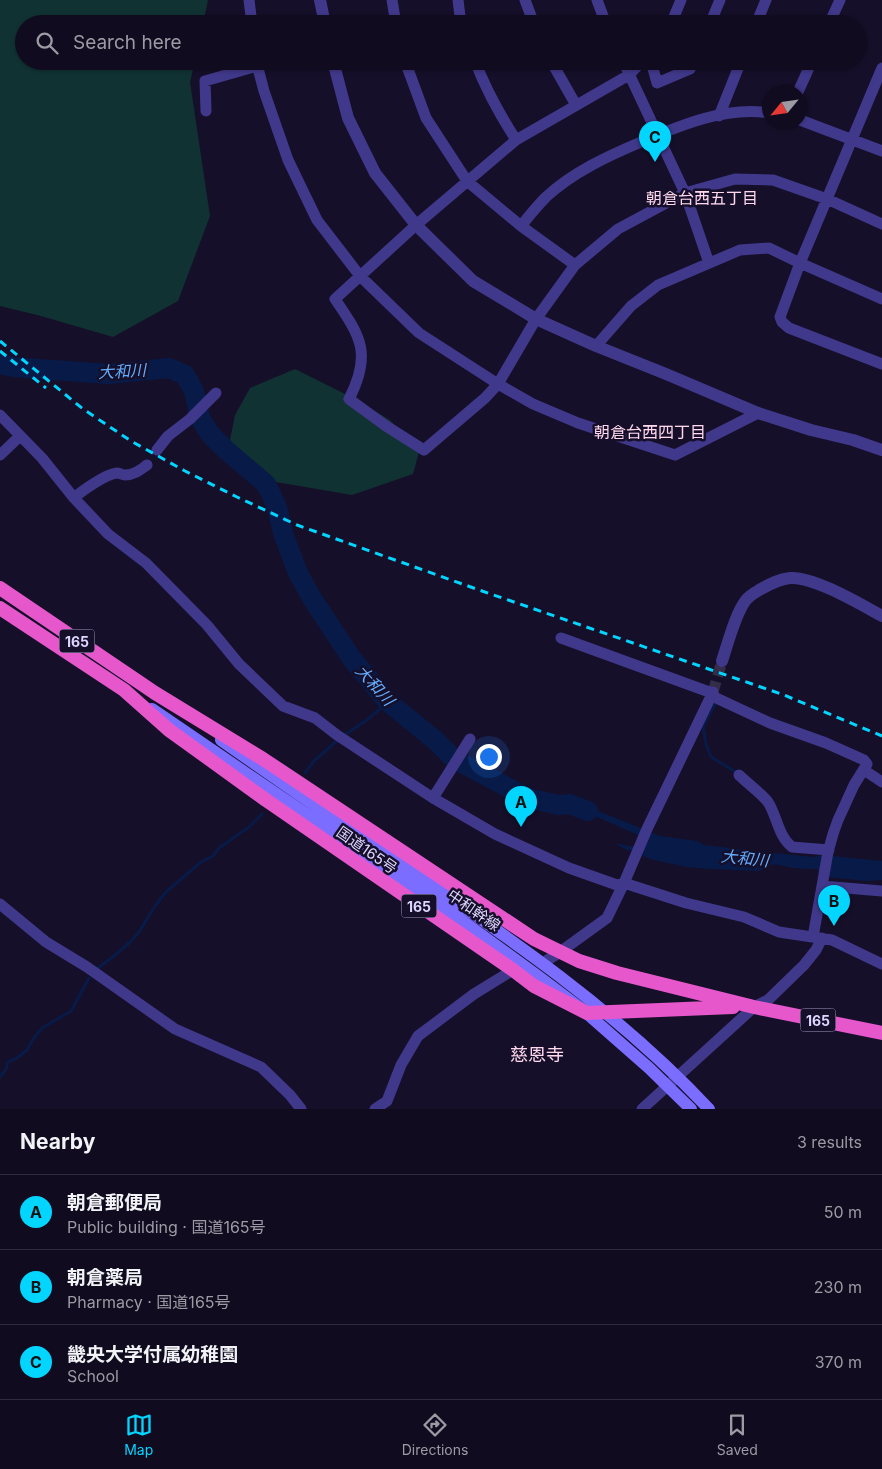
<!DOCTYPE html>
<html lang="en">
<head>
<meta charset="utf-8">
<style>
  :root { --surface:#100b1f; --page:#1e192c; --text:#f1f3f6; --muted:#9c9ba4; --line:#302b3d; --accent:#02d5ff }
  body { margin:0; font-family:Inter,"Noto Sans JP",sans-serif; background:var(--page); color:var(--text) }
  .compass { position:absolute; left:762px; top:85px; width:45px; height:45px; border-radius:50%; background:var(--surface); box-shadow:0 1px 4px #0004; rotate:241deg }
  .you { position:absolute; left:488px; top:756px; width:18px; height:18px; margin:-12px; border:4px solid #fff; border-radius:50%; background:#1a73e8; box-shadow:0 0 0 8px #1a73e833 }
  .badge { display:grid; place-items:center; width:32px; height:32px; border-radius:50%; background:var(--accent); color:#111; font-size:16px; font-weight:700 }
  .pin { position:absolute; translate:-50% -41px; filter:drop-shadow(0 1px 2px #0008) }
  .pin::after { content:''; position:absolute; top:26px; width:18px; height:15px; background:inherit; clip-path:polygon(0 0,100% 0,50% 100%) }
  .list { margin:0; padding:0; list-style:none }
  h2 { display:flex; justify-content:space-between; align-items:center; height:65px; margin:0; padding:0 20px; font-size:21px }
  h2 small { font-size:16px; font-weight:400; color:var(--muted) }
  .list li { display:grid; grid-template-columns:32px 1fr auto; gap:15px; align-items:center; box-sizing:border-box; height:75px; padding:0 20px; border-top:1px solid var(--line) }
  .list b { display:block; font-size:19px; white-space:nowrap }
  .list p { margin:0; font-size:16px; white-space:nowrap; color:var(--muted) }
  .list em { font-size:16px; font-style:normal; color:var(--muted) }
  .icon { flex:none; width:28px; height:28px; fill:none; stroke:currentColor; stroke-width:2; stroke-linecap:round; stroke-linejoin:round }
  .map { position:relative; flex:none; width:882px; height:1109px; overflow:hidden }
  .search { position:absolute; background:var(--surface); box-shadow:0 1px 4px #0004; left:15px; right:15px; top:15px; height:55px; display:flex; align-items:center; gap:12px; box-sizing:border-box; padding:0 18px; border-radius:28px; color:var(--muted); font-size:19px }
  .sheet { height:290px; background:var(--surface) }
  nav { display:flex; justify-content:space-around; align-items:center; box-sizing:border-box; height:70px; border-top:1px solid var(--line); background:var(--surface); font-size:14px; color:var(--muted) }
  nav a { display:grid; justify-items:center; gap:2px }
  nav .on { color:var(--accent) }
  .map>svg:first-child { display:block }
  .green { fill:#113233 }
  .water { fill:#081b48 }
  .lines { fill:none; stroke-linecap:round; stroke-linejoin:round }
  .stream { stroke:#081b48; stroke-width:3 }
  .river { stroke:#081b48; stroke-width:20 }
  .minor-tunnel { stroke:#332d49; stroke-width:11; stroke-dasharray:11 5.5; stroke-linecap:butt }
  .minor { stroke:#40388a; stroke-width:11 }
  .tertiary { stroke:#40388a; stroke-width:12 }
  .secondary { stroke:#7a6dff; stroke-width:12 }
  .trunk { stroke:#e657cc; stroke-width:14 }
  .rail { stroke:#02d5ff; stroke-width:3; stroke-dasharray:8 6; stroke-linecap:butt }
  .labels { text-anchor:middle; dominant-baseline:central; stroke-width:5; stroke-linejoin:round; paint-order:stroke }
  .shield { fill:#150f29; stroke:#a29abf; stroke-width:1 }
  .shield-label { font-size:14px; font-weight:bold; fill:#ded6ff }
  .street-label { font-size:15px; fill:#ded6ff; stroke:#150f29 }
  .neighbourhood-label { font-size:16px; fill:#ffd8ee; stroke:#150f29 }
  .water-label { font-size:16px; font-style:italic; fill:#64adff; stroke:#150f29 }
  .quarter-label { font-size:18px; fill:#ffd8ee; stroke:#150f29 }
</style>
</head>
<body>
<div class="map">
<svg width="882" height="1109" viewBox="0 0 882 1109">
  <rect width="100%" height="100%" fill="#150f29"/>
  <path class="green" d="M0,0h208l-5,24h-179v37h171l-5,21 20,134 -32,85 -65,36 -72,-21 -41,-10z
    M295,369l58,29 37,22 29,32 -6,22 -61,21 -100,-17 -25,-23 8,-40 15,-27z"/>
  <path class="water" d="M569,799l91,37 37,5 7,4 108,12 11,-2 59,6v19l-16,1 -47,-5 -1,-7c-8,0 -16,0 -24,-1 -15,-2 -21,-8 -34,3l-51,-2 -23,-2 -36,-8 -16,-8 -7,-1 -13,-7 16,3h14l1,-8 -55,-24 -4,2 -26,-12z"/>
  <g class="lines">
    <path class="stream" d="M715,704l-12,23 3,17 5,13 25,15
      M343,736l24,-16 21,-18
      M305,773l9,-12 24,-21
      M98,968l16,-12 15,-13 10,-11 16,-26 11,-14 35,-30 12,-6 6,-8 30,-21 13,-13
      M0,1077l6,-8 2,-7 9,-4 10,-8 6,-11 9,-11 29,-17 18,-33"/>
    <path class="river" d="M0,364l13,3 95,7 61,-6 16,7 9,16 6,27 10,16 16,16 40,34 11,23 6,26 15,40 15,27 39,59 36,43 47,38 19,19 74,39 31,7 10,-1 19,7"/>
    <path class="minor-tunnel" d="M713,692l9,-31"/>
    <path class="minor" d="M249,0l3,24
      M392,0l4,24
      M458,0l3,24
      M525,0l9,24
      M597,0l9,24
      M671,24l10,-24
      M710,24l10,-24
      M756,24l10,-24
      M829,24l11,-24
      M256,61l8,30 24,69 29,60 43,56 59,57 79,51 35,20 45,19 97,32 83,-42
      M405,61l21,57 41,63 54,45 54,39
      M475,61c11,29 25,54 41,79
      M551,61l25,44
      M623,61l62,132 24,70
      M642,61l-13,14 -113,65 -100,85 -81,74c26,38 37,55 14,100l37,27 38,24 61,-52 13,-14 38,-65 39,-54 43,-36 67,-36 50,-14 38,1 54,19 55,25
      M651,61l6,22 33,-14 3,-8
      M882,68l-82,195 -20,54 2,5 7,6 93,36
      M798,92l14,-31
      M206,111l-1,-30 52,-15
      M719,116l22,-55
      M800,120l82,31
      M521,226c8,-10 16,-20 25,-29 27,-25 62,-41 95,-55 40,-17 85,-36 129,-29
      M596,346l35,-40 27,-21 82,-35 29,-2 31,15 82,36
      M0,415l42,43 32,40 34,36 38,29 61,62 32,39 44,42 32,12 22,17 96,63 62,36 74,34 48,17 7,-2 62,20 58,14 35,15 53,8 50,24
      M157,450l11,-14 22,-17 26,-26
      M0,455l20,-19
      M74,498c9,-8 32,-24 43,-25 3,0 5,2 8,2 9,0 15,-5 22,-10
      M561,638l151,55
      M712,696l58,27 56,20 38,17 3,4 -13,21 -16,35 -5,14 -5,18 -15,85
      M864,770l18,12
      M739,775c8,8 22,18 29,27 9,14 10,34 24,45l37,3
      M433,798l37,-59
      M822,886l60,5
      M0,904l46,38 41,25 88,62 86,38 29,28 11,14
      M546,961l14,-9 47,-34 17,-35 23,-54 66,-137
      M375,1109l12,-8 14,-36 17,-29 56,-42 39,-24 6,-2
      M642,1109l112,-102 14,-7 36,-35 12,-15 6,-12"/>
    <path class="tertiary" d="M320,0l5,24
      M333,61l15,57 27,55 41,52 57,56 63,38 60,27 70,28 92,39 53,17 42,10 29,10
      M722,661c5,-15 14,-49 24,-61 3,-4 10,-8 15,-11 9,-5 18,-10 29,-11 23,-2 70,26 92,38"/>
    <path class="secondary" d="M152,709l305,208 81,59 45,34 66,58 42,41
      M221,740c58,41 116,81 175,121 110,74 221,150 313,248"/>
    <path class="trunk" d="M0,588l155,105 108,66 271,180 45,22 38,12 137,34 128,26
      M0,608l124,82 45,40 97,70 247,170 21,16 53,27 146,-6"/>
    <path class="rail" d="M0,341l83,68 48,32 54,30 52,26 60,28 185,66 302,104 98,41
      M0,351l46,37"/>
  </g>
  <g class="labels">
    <g class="shield">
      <rect x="59.5" y="629.5" width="35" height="23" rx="4"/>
      <rect x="401.5" y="894.5" width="35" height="23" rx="4"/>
      <rect x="800.5" y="1008.5" width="35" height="23" rx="4"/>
    </g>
    <g class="shield-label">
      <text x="77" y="641">165</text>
      <text x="419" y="906">165</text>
      <text x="818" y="1020">165</text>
    </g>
    <g class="street-label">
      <text transform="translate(367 850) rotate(35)">国道165号</text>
      <text transform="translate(474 910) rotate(35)">中和幹線</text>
    </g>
    <g class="neighbourhood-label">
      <text x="702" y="198">朝倉台西五丁目</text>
      <text x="650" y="432">朝倉台西四丁目</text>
    </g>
    <g class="water-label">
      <text transform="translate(122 371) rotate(-3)">大和川</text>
      <text transform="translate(375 685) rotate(48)">大和川</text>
      <text transform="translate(745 858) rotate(6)">大和川</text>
    </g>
    <g class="quarter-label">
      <text x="537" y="1054">慈恩寺</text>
    </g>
  </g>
</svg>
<svg class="compass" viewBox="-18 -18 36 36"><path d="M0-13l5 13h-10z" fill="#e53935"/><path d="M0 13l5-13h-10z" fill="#9c9ba4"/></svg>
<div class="you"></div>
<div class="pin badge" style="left:521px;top:827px">A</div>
<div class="pin badge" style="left:834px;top:926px">B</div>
<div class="pin badge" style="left:655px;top:162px">C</div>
<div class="search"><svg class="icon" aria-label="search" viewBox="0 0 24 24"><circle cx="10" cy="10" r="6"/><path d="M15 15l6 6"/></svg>Search here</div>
</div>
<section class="sheet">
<h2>Nearby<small>3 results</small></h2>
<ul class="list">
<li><span class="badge">A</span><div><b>朝倉郵便局</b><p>Public building · 国道165号</p></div><em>50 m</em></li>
<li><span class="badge">B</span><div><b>朝倉薬局</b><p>Pharmacy · 国道165号</p></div><em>230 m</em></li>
<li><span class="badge">C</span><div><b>畿央大学付属幼稚園</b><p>School</p></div><em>370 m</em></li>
</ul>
</section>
<nav>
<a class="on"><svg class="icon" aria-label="map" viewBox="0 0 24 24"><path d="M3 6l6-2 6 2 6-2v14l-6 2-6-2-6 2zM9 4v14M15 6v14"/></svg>Map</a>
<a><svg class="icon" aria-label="directions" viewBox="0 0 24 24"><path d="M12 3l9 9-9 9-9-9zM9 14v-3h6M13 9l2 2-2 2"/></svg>Directions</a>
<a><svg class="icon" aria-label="saved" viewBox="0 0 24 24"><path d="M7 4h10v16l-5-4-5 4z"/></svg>Saved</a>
</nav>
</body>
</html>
